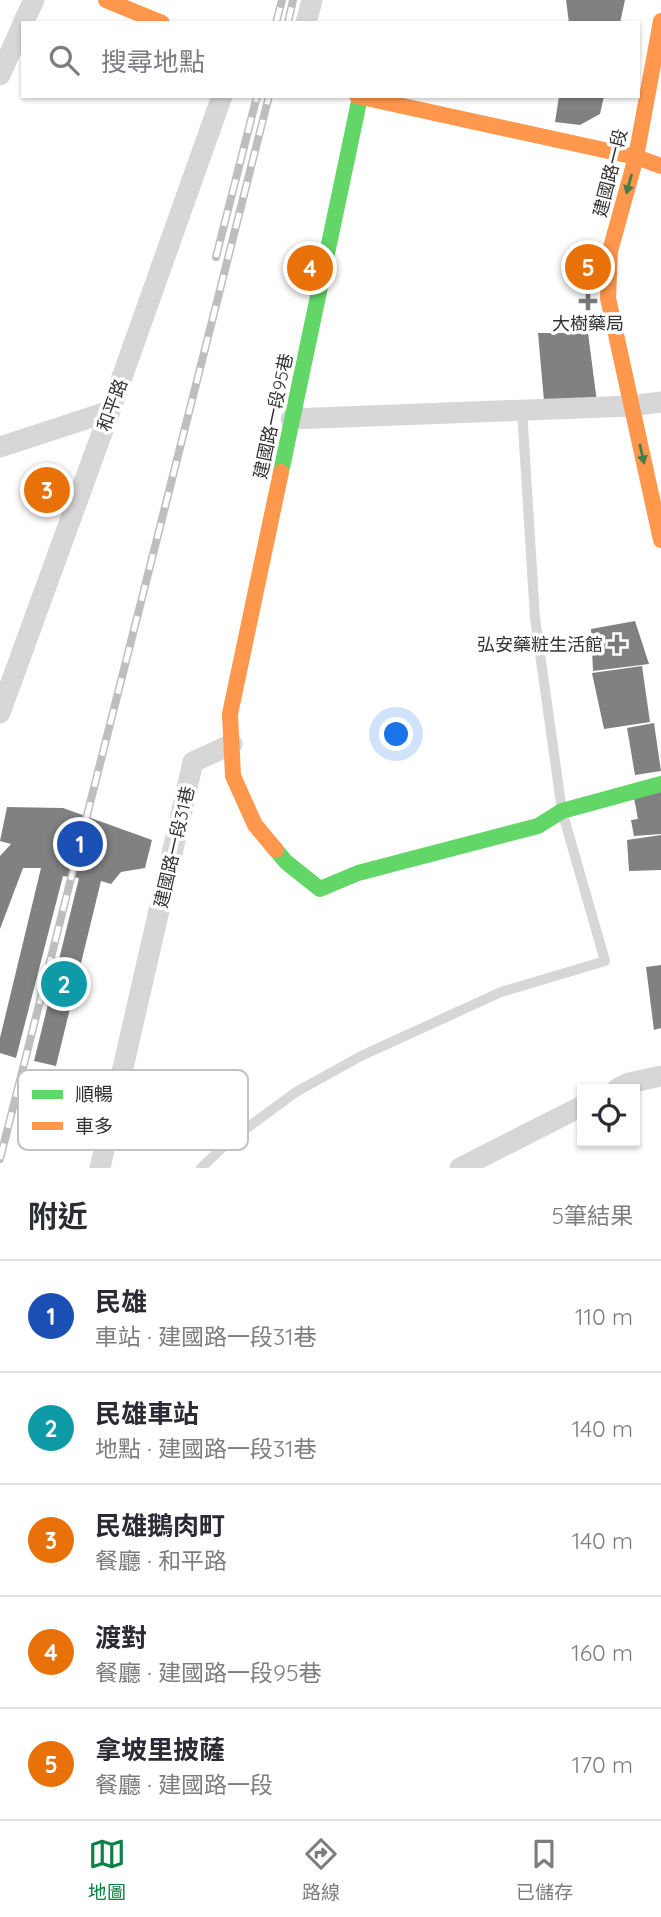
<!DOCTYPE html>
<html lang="zh-TW">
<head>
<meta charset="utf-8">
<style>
  :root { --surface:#fff; --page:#f7f7f7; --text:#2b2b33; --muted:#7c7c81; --line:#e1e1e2; --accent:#0b8043 }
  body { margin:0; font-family:Quicksand,"Noto Sans TC",sans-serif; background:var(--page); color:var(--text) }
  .controls { position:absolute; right:21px; bottom:21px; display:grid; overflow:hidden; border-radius:0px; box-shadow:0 2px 5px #0004 }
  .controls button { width:63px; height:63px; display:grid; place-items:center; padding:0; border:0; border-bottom:2px solid var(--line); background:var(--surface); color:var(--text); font:35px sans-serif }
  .you { position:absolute; left:397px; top:735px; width:24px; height:24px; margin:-18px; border:5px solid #fff; border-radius:50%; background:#1a73e8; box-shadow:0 0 0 10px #1a73e833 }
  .badge { display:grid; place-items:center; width:46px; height:46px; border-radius:50%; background:var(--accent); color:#fff; font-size:23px; font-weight:700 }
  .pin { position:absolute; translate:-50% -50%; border:4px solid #fff; box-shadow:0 2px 7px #0006 }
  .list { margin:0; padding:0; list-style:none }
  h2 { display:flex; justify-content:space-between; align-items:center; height:91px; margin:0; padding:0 28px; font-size:30px }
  h2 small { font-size:23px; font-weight:400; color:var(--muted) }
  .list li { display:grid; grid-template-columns:46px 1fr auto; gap:21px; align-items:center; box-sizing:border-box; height:112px; padding:0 28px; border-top:2px solid var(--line) }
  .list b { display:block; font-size:26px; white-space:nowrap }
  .list p { margin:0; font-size:23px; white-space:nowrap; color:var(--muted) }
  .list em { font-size:23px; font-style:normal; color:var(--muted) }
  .icon { flex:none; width:38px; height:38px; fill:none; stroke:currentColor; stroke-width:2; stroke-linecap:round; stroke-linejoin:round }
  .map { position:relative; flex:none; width:661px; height:1168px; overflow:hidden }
  .search { position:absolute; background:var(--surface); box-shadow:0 2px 5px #0004; left:21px; right:21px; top:21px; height:77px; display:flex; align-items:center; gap:18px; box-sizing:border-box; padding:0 24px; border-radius:0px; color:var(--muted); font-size:26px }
  .sheet { height:651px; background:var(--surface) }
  nav { display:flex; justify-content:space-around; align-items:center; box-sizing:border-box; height:98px; border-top:2px solid var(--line); background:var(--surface); font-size:19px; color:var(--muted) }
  nav a { display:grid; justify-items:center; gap:4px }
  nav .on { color:var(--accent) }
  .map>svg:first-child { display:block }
  .building { fill:#818181 }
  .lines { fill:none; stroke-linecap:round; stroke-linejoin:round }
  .lane { stroke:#d7d7d7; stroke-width:10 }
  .street { stroke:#d7d7d7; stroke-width:21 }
  .fast { stroke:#63d668; stroke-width:16 }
  .slow { stroke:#ff974d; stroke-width:16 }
  .rail-casing { stroke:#bebebe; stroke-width:8 }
  .rail { stroke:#fff; stroke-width:5; stroke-dasharray:16; stroke-linecap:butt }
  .oneway { fill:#497c4b }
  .poi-dot { fill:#7a7a7a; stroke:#fff; stroke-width:2.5 }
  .labels { text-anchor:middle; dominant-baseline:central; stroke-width:7; stroke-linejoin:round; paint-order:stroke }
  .street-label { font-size:18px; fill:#333; stroke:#fff }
  .poi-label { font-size:18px; fill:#333; stroke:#fff }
  .key { fill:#fff; stroke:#c2c2c2; stroke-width:2 }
  .key-label { font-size:19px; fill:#333 }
</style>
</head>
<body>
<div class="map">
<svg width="661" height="1168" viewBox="0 0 661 1168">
  <rect width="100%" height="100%" fill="#fff"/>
  <path class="building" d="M566,0h59l-5,23h-51z
    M559,96h45l-4,18 -20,11 -25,-3z
    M538,333h50l9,69 -53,-1z
    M635,621l14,43 -56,7 -2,-42z
    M642,666l8,56 -46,7 -12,-56z
    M654,723l7,48 -26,4 -8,-47z
    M661,791v43l-27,2 -3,-16 7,-1 -4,-21z
    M7,807l56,1 89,32 -7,28 -24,4 -10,12 -10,-3 -45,185 -22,-5 45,-183 -16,-2 -47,182 -16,-5v-15l41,-170h-18l-23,61v-73l11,-12 -11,-3z
    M661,835v35l-32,1 -2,-31z
    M661,965v63l-7,2 -8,-63z"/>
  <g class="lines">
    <path class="lane" d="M201,1168l27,-26 68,-50 65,-36 140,-64 104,-31 -43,-150 -27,-193 -13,-208"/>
    <path class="street" d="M23,23l11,-23
      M306,23l6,-23
      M0,75l23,-51
      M291,419l340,-13 30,-4
      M0,447l110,-36
      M0,713l110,-302 112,-315
      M617,1089l12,-6 32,-7
      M100,1168l93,-406 39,-18
      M460,1168l122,-62"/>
    <path class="fast" d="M281,472l79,-375
      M276,850l10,12 34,27 38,-16 180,-47 24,-15 99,-27"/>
    <path class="slow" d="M106,0l56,23
      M661,21l-25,136 -26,94 -2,47 53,242
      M357,96l279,61 25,9
      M276,850l-21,-25 -22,-49 -3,-62 51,-242"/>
    <defs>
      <path id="rail" d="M276,23l6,-23
        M288,23l5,-23
        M216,257l41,-161
        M0,1159l269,-1063"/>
    </defs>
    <use href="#rail" class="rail-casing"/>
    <use href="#rail" class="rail"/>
  </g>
  <defs><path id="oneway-solid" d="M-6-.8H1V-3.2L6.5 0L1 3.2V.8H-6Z" transform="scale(1.75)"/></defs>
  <g class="oneway">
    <use href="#oneway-solid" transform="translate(629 184) rotate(105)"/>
    <use href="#oneway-solid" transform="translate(642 454) rotate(77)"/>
  </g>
  <g class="poi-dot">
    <path d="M584.5 290.5h7v7h7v7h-7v7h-7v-7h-7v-7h7z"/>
    <path d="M613.5 633.5h7v7h7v7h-7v7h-7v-7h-7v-7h7z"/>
  </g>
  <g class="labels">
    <g class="street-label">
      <text transform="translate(610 173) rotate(-76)">建國路一段</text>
      <text transform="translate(112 405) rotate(-70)">和平路</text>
      <text transform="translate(273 416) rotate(-78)">建國路一段95巷</text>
      <text transform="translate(174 847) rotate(-77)">建國路一段31巷</text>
    </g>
    <g class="poi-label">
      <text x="588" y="323">大樹藥局</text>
      <text x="603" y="644" text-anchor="end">弘安藥粧生活館</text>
    </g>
  </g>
  <rect x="18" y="1070" width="230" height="80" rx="10" class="key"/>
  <rect x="32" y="1090" width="31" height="9" fill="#63d668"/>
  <rect x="32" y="1122" width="31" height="8" fill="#ff974d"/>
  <g class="key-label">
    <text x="75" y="1101">順暢</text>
    <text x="75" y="1133">車多</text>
  </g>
</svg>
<div class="controls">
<button><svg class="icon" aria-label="locate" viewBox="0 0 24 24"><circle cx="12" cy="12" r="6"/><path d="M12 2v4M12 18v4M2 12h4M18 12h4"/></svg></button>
</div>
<div class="you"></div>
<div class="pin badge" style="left:80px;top:844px;background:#1a4fb4">1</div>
<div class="pin badge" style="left:64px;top:984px;background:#0f9aa8">2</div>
<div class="pin badge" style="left:47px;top:490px;background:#e8710a">3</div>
<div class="pin badge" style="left:310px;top:268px;background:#e8710a">4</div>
<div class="pin badge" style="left:588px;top:267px;background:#e8710a">5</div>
<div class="search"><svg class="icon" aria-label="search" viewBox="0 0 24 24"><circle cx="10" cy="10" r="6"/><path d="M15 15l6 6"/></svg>搜尋地點</div>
</div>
<section class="sheet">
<h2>附近<small>5筆結果</small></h2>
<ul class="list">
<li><span class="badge" style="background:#1a4fb4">1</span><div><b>民雄</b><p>車站 · 建國路一段31巷</p></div><em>110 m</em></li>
<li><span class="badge" style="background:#0f9aa8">2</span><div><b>民雄車站</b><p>地點 · 建國路一段31巷</p></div><em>140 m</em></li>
<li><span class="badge" style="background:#e8710a">3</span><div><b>民雄鵝肉町</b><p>餐廳 · 和平路</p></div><em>140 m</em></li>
<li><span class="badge" style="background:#e8710a">4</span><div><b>渡對</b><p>餐廳 · 建國路一段95巷</p></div><em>160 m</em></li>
<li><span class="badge" style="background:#e8710a">5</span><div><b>拿坡里披薩</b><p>餐廳 · 建國路一段</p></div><em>170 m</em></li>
</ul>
</section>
<nav>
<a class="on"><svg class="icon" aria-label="map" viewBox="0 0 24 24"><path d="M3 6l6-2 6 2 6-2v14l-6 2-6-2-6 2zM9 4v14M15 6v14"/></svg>地圖</a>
<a><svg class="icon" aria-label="directions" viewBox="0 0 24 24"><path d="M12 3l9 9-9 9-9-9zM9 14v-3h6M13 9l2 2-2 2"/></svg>路線</a>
<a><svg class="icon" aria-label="saved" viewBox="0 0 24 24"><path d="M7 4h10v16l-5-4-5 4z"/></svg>已儲存</a>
</nav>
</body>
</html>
